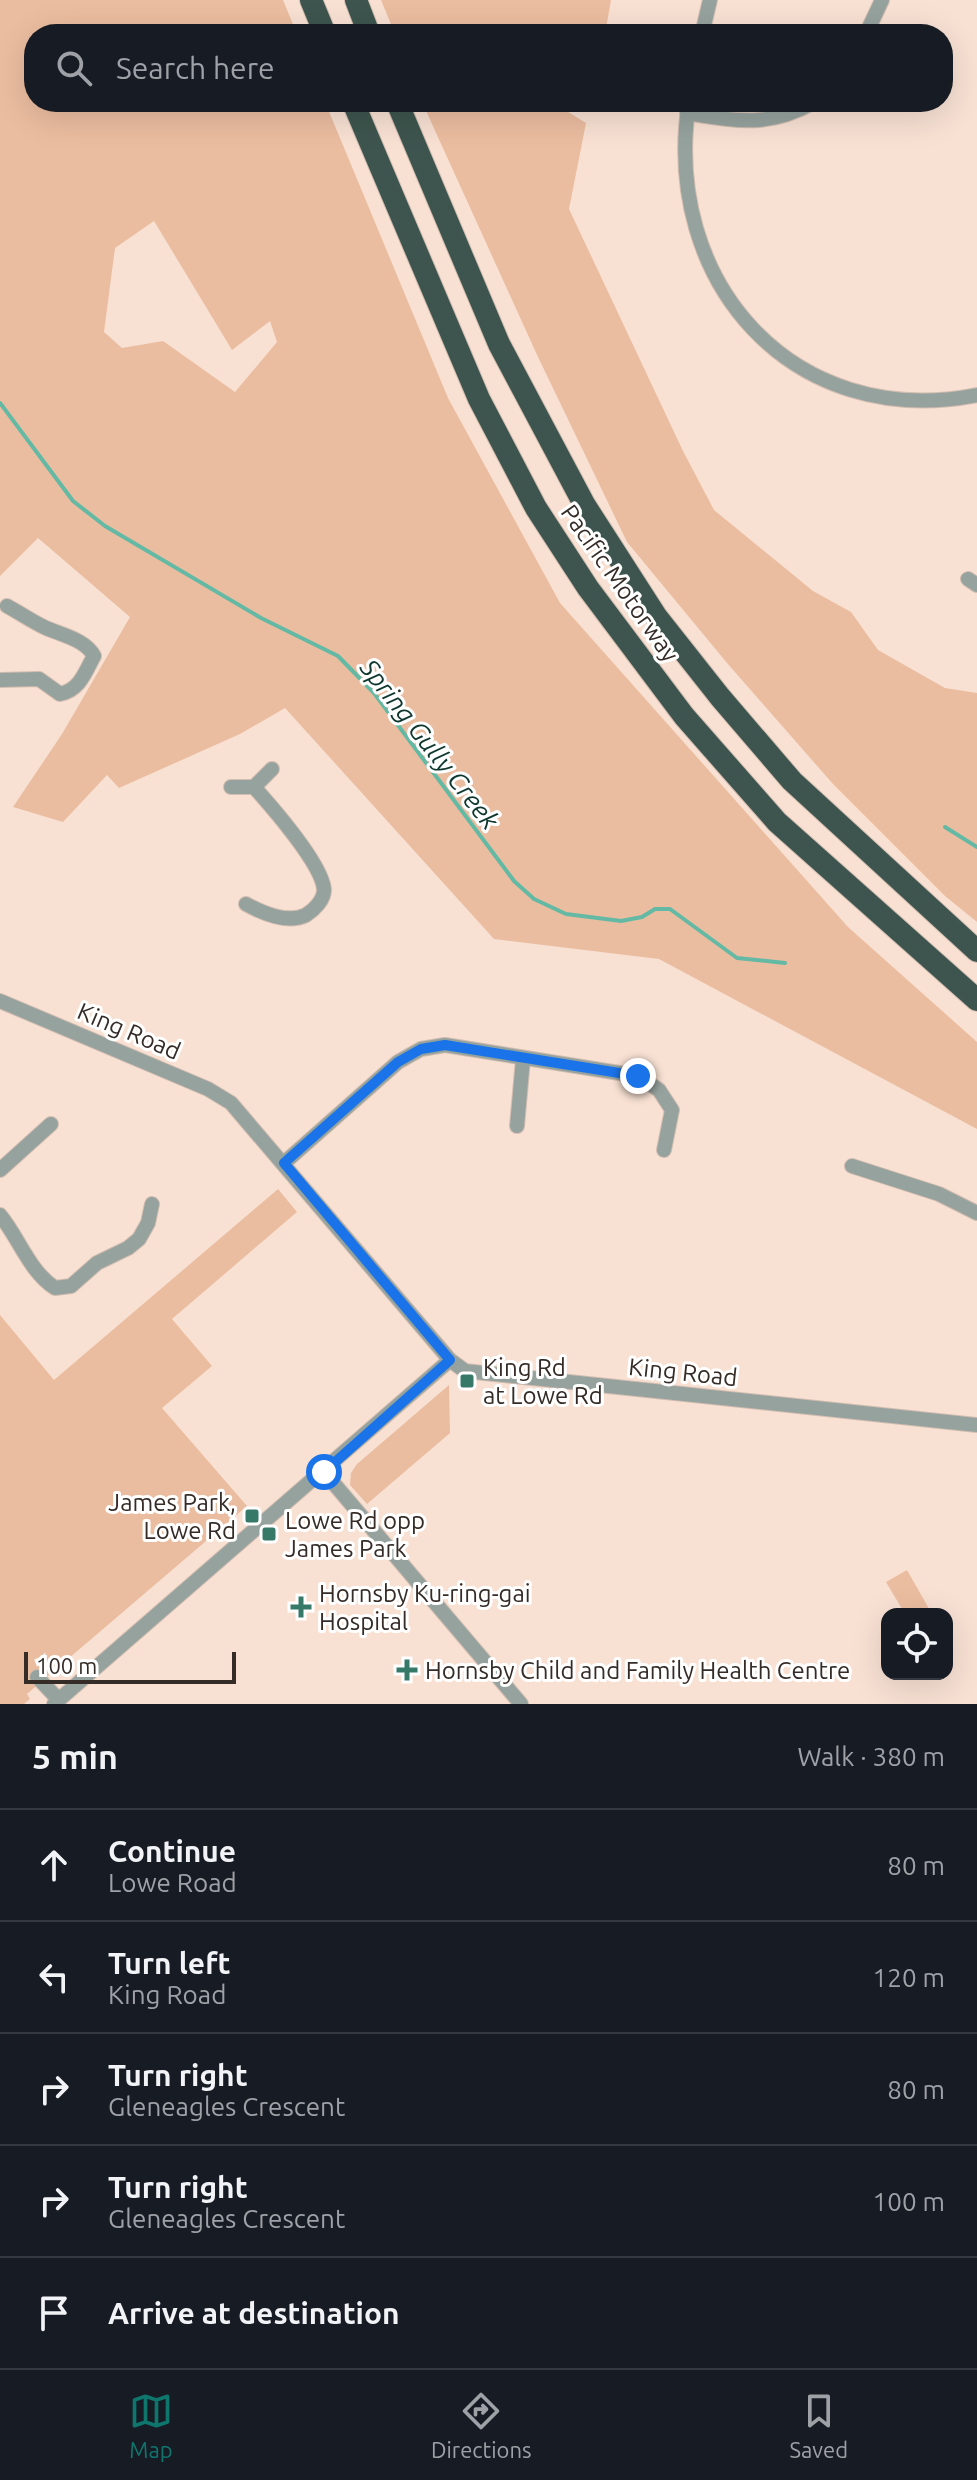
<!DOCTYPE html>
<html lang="en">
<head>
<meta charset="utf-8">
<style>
  :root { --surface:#171b24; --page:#242831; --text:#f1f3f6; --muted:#9ea1a6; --line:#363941; --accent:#0f766e }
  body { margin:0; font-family:Ubuntu,sans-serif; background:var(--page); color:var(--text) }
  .controls { position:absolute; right:24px; bottom:24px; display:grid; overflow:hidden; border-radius:16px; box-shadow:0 8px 32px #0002 }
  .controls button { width:72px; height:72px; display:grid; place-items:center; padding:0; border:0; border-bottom:2px solid var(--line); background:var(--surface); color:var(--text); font:40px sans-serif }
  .scale { position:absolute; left:24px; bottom:20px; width:212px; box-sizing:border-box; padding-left:8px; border:4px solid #352c27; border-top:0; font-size:22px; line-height:28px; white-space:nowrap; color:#352c27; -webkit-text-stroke:6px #fff; paint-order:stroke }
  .stop { position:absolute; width:24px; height:24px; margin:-18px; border:6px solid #1a73e8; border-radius:50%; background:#fff }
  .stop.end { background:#1a73e8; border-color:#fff; box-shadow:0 2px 8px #0008 }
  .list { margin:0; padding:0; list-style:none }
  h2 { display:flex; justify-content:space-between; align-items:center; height:104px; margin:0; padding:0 32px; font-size:34px }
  h2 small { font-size:26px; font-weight:400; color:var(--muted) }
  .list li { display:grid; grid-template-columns:52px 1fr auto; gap:24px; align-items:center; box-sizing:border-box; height:112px; padding:0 32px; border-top:2px solid var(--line) }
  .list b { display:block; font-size:30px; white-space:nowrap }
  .list p { margin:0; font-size:26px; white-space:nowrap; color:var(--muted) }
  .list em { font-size:26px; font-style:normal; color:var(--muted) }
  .icon { flex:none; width:44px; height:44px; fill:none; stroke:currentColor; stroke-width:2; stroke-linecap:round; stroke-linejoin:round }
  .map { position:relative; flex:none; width:977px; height:1704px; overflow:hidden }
  .search { position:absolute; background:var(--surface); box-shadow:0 8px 32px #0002; left:24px; right:24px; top:24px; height:88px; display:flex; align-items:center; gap:20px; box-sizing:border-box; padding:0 28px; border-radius:32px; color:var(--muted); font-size:30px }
  .sheet { height:664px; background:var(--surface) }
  nav { display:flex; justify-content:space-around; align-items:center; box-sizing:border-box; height:112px; border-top:2px solid var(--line); background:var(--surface); font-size:22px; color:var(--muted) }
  nav a { display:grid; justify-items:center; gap:4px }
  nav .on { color:var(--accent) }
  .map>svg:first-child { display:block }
  .green { fill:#ebbda0; fill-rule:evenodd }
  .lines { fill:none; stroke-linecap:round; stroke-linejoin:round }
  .stream { stroke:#64b9a4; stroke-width:4 }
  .minor-casing { stroke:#d1bdb1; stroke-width:16 }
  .highway-casing { stroke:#d1bdb1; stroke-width:24 }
  .minor { stroke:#96a29e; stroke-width:14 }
  .highway { stroke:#3d554e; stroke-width:22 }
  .route { stroke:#1a73e8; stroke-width:10 }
  .poi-dot { fill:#377969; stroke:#fff; stroke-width:3 }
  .labels { text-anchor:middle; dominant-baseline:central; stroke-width:6; stroke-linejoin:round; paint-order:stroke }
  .street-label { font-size:24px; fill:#352c27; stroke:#fff }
  .poi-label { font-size:24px; fill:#352c27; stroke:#fff; text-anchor:start }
  .water-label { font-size:26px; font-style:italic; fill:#0e372e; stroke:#fff }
</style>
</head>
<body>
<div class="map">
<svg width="977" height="1704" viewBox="0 0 977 1704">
  <rect width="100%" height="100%" fill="#f8e1d3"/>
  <path class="green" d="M0,0h283l14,34h-263v68h291l123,296 112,205 288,324 129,115v87l-318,-170 -165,-20 -209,-231 -45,26 -121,54 -12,-13 -44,47 -50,-15 49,-73 68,-117 -92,-79 -38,38zM154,221l78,129 38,-29 7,21 -42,50 -72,-51 -41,7 -18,-16 11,-84z
    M381,0h230l-6,34h-210z
    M422,102h130l34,21 -17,86 114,242 31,59 99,81 38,21 27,38 67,38 32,5v229l-32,-26 -112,-112 -106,-121 -100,-121 -89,-185z
    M278,1189l19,23 -125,107 40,47 -50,42 85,98 -220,188 3,5 -6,5h-24v-389l54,65z
    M449,1385l1,48 -83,71 -17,-19 1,-12 6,-9z
    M907,1570l25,44h-27l-19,-32z"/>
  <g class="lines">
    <path class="stream" d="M0,403l73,98 32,25 156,92 77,38 36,37 140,188 20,18 32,15 55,7 21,-4 13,-8h15l67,49 48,5
      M945,827l32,20"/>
    <defs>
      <path id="minor" d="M702,34l8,-34
        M866,34l16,-34
        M689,102c-28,179 103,329 288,293
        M687,113c49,8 82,15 127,-11
        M968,579l9,6
        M0,680l39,-1 21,15c20,-4 25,-22 34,-38 -8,-16 -32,-21 -48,-28 -13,-6 -26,-15 -39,-22
        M231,787h23l18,-18
        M246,904c16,9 42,20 60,11 8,-5 18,-15 18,-25 -1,-25 -53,-84 -70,-103
        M0,1001l208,88 23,14 219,257 15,11 512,54
        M517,1126l6,-67
        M284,1163l114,-101 23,-13 24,-4 193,31 21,14 13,20 -8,40
        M852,1166l87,28 38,19
        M0,1170l51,-46
        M0,1215c19,23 29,56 55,73l16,-2 26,-23 31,-15 11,-9 9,-16 4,-19
        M324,1472l197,232
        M37,1677l22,23
        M54,1704l396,-344"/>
      <path id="highway" d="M311,0l14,34
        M356,0l13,34
        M353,102l126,297 57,109 52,80 96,128 93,106 200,178
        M397,102l102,242 85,160 72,112 64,81 72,84 185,170"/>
    </defs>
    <use href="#minor" class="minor-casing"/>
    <use href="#highway" class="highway-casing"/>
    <use href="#minor" class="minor"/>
    <use href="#highway" class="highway"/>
  </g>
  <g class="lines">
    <path class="route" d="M324,1472l126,-112 -166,-197 114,-101 23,-13 24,-4 193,31"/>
  </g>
  <g class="poi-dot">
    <rect x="459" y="1373" width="16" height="16" rx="4"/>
    <rect x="244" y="1508" width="16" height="16" rx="4"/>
    <rect x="261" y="1526" width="16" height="16" rx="4"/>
    <path d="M297 1595h8v8h8v8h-8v8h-8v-8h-8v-8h8z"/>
    <path d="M403 1658h8v8h8v8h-8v8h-8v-8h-8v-8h8z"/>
  </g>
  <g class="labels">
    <g class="street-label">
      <text transform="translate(620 583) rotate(55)">Pacific Motorway</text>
      <text transform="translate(129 1031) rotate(23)">King Road</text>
      <text transform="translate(683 1372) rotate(6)">King Road</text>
    </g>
    <g class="poi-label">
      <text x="483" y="1367">King Rd<tspan x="483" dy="28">at Lowe Rd</tspan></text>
      <text x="236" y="1502" text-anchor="end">James Park,<tspan x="236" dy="28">Lowe Rd</tspan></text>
      <text x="285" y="1520">Lowe Rd opp<tspan x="285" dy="28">James Park</tspan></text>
      <text x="319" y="1593">Hornsby Ku-ring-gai<tspan x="319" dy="28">Hospital</tspan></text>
      <text x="425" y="1670">Hornsby Child and Family Health Centre</text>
    </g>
    <g class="water-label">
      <text transform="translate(430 744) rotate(52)">Spring Gully Creek</text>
    </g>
  </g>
</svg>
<div class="controls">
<button><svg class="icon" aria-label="locate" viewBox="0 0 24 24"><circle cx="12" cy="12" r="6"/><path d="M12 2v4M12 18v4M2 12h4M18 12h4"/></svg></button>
</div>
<div class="scale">100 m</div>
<div class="stop" style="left:324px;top:1472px"></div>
<div class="stop end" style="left:638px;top:1076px"></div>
<div class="search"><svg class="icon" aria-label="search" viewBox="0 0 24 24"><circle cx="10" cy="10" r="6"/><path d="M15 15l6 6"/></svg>Search here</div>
</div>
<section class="sheet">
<h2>5 min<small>Walk · 380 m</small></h2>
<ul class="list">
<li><svg class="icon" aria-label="ahead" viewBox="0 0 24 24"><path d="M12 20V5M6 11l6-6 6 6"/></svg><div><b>Continue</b><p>Lowe Road</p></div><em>80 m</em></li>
<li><svg class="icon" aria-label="left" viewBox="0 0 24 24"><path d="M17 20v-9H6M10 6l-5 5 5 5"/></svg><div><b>Turn left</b><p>King Road</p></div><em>120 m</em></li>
<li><svg class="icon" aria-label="right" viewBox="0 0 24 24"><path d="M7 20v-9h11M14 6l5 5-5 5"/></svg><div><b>Turn right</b><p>Gleneagles Crescent</p></div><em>80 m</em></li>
<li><svg class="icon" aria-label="right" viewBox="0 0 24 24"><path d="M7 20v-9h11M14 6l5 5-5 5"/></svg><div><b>Turn right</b><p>Gleneagles Crescent</p></div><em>100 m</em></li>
<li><svg class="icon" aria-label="arrive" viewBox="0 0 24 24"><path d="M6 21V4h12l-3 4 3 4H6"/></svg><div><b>Arrive at destination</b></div></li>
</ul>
</section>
<nav>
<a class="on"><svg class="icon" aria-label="map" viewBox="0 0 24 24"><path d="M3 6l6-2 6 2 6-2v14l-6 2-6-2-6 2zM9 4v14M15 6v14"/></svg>Map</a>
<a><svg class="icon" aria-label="directions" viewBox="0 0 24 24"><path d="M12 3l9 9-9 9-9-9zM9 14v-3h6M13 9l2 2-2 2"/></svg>Directions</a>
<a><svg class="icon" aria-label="saved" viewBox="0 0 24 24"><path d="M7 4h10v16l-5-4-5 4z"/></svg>Saved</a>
</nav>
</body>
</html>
